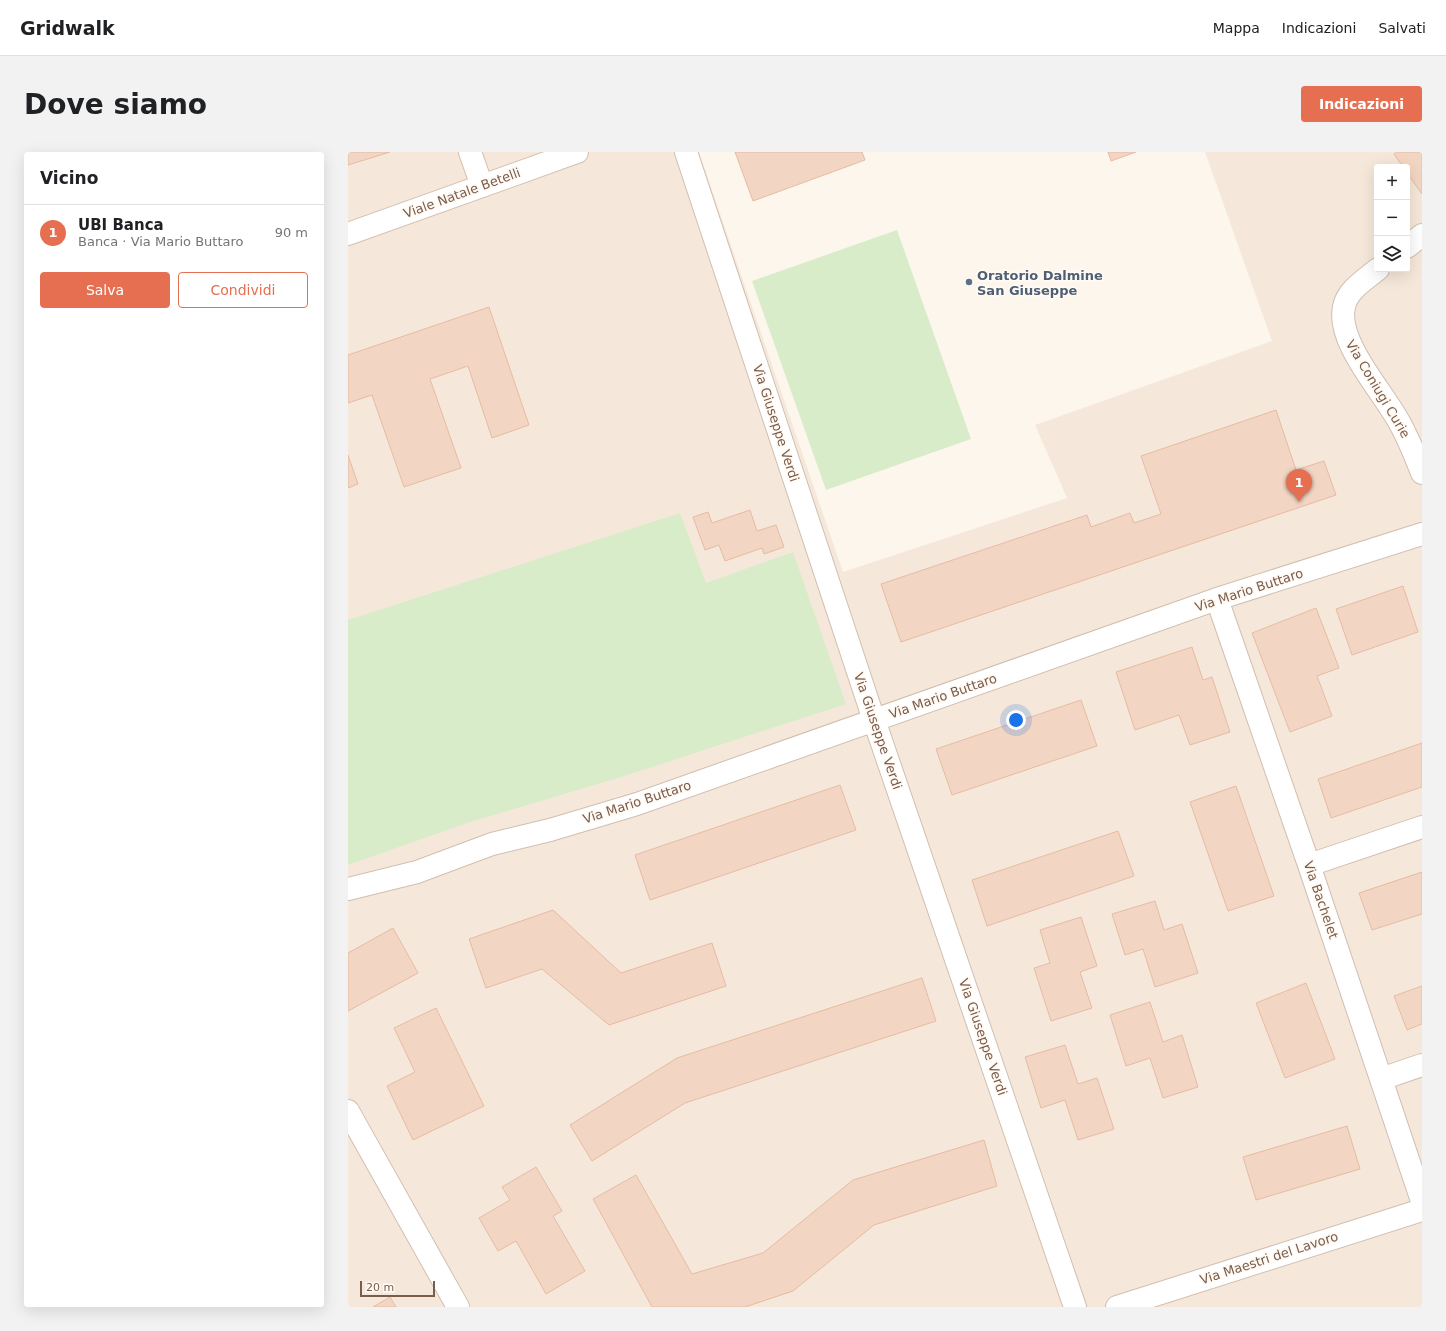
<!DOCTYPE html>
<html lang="it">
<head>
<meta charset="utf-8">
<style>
  :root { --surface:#fff; --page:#f2f2f2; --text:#202124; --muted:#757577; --line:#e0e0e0; --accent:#e76f51 }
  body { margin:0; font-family:"DejaVu Sans",sans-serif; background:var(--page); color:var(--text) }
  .controls { position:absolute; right:12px; top:12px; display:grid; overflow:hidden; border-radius:4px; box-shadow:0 4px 16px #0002 }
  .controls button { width:36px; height:36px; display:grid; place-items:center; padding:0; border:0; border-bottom:1px solid var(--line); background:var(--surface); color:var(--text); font:20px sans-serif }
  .scale { position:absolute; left:12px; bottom:10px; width:75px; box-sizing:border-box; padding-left:4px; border:2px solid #7a5c4d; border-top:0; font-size:11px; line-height:14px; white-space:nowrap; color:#7a5c4d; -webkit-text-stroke:3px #fffaf3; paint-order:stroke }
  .you { position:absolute; left:668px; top:568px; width:14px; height:14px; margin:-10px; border:3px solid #fff; border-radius:50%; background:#1a73e8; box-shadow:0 0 0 6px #1a73e833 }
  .badge { display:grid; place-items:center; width:26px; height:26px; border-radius:50%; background:var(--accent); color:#fff; font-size:13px; font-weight:700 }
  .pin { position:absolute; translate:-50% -33px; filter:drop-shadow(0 1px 2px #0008) }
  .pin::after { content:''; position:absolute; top:21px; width:14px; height:12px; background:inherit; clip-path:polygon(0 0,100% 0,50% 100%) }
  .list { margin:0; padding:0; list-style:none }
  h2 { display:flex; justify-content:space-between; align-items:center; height:52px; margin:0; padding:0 16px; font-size:17px }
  h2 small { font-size:13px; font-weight:400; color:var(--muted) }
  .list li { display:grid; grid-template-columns:26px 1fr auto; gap:12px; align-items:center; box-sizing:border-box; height:56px; padding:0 16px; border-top:1px solid var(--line) }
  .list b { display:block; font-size:15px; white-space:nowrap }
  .list p { margin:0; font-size:13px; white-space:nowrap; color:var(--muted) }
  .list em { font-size:13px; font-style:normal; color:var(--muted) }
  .actions { display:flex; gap:8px; padding:12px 16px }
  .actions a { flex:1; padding:9px 0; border:1px solid var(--accent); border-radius:4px; text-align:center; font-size:14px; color:var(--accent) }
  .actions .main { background:var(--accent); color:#fff }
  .icon { flex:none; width:22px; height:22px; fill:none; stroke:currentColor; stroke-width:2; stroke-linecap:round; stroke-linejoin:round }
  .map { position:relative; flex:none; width:1074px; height:1155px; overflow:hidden; border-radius:4px }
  header { display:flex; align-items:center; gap:24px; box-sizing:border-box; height:56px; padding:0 20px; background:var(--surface); border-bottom:1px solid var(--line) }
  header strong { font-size:19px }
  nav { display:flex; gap:22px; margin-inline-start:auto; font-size:14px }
  .intro { display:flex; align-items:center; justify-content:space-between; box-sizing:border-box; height:96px; padding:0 24px }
  h1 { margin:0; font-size:28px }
  .button { padding:10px 18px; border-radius:4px; background:var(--accent); color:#fff; font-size:14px; font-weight:700 }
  main { display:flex; gap:24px; padding:0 24px }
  aside { flex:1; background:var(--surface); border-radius:4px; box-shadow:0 4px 16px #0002 }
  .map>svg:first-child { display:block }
  .residential { fill:#f5e8da; fill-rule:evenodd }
  .green { fill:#d8ecc9 }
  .building { fill:#f3d5c3; stroke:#e6bba3 }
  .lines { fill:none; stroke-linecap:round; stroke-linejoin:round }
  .street-casing { stroke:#d1beb0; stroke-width:24 }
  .secondary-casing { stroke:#d6c0b0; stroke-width:24 }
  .street { stroke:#fff; stroke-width:22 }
  .secondary { stroke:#fff; stroke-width:22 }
  .service-dot { fill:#5c6f8a; stroke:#fffaf3; stroke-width:1.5 }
  .labels { text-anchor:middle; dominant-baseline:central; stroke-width:3.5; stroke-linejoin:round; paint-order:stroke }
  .street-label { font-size:13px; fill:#7a5c4d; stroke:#fffaf3 }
  .service-label { font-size:13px; font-weight:bold; fill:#4e5e75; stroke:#fffaf3; text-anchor:start }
</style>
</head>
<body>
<header>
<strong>Gridwalk</strong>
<nav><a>Mappa</a><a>Indicazioni</a><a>Salvati</a></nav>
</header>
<div class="intro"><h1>Dove siamo</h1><a class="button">Indicazioni</a></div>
<main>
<aside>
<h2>Vicino<small></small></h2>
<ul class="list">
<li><span class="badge">1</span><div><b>UBI Banca</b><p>Banca · Via Mario Buttaro</p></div><em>90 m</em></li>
</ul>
<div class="actions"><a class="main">Salva</a><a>Condividi</a></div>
</aside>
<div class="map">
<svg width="1074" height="1155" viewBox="0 0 1074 1155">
  <rect width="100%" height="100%" fill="#fdf6ec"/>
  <path class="residential" d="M0,0h351l144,420 224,-74 -32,-73 237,-84 -67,-189h217v1155h-1074zM1029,15h30v102h-30z"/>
  <path class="green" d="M549,78l74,209 -145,51 -74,-209z
    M332,361l26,70 87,-31 53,152 -228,74 -148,44 -122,43v-245z"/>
  <path class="building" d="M0,0h42l-42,13z
    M387,0h127l3,8 -112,41z
    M760,0h28l-25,9z
    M1049,0h25v42l-15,-21v-6h-4l-9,-13z
    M141,155l40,118 -37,13 -24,-72 -38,13 31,89 -57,19 -32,-92 -24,8v-48z
    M928,258l20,60 28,-9 12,34 -435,147 -20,-58 206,-69 4,12 39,-14 4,10 27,-9 -20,-58z
    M0,303l10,29 -10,4z
    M402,358l7,21 19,-6 8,22 -20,7 -2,-6 -37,13 -6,-16 -14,5 -12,-33 15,-5 4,11z
    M1055,434l15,46 -66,23 -16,-46z
    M968,456l23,60 -22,8 15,40 -42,16 -38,-99z
    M844,495l11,33 9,-3 18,55 -40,13 -11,-30 -44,15 -19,-58z
    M733,548l16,46 -145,49 -16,-46z
    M1074,591v44l-91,31 -13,-39z
    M492,633l16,45 -206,70 -15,-45z
    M888,634l38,110 -46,15 -38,-109z
    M770,679l16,45 -147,50 -15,-46z
    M1074,720v42l-50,16 -13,-37z
    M807,749l9,29 18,-6 16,49 -43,14 -12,-38 -18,6 -13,-41z
    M205,758l68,63 91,-30 14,43 -117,39 -67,-56 -56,19 -17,-49z
    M733,765l16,49 -17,6 12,36 -41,13 -17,-53 16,-5 -10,-33z
    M45,776l25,45 -70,38v-58z
    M574,826l14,43 -251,82 -93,58 -22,-36 107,-67z
    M958,831l29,76 -50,19 -29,-75z
    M1074,834v38l-15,6 -13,-34z
    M802,850l13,40 19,-7 16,52 -35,11 -13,-40 -24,8 -16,-51z
    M88,856l48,98 -71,34 -26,-54 28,-14 -21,-44z
    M717,893l13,39 19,-6 17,51 -36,11 -13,-40 -24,8 -16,-51z
    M999,974l13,43 -104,31 -13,-43z
    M636,988l13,46 -123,39 -81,66 -48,16h-93l-59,-108 43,-24 56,99 71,-21 90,-73z
    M188,1015l26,44 -9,5 32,55 -39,23 -30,-53 -18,10 -19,-33 31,-18 -8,-13z
    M42,1145l6,10h-23z"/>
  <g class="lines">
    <defs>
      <path id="street" d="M122,0l12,34
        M338,0l188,568 201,587
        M1059,95l15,-12
        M1030,117c-12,10 -31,21 -34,38 -8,34 38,84 54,113 10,17 17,35 24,53
        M869,447l92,266 113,336
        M961,713l113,-38
        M0,737l69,-17 75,-28 58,-14 87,-26 580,-205 205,-65
        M1033,927l41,-14
        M0,959l110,196
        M769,1155l305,-97"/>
      <path id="secondary" d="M0,82l229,-82"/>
    </defs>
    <use href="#street" class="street-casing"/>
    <use href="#secondary" class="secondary-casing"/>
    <use href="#street" class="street"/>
    <use href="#secondary" class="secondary"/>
  </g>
  <circle class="service-dot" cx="621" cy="130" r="4"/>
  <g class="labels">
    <g class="street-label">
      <text transform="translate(114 41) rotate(-20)">Viale Natale Betelli</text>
      <text transform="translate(1030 237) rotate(59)">Via Coniugi Curie</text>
      <text transform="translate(428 271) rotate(72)">Via Giuseppe Verdi</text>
      <text transform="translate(901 438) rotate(-18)">Via Mario Buttaro</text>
      <text transform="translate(595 544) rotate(-19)">Via Mario Buttaro</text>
      <text transform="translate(530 579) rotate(71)">Via Giuseppe Verdi</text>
      <text transform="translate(289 650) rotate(-18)">Via Mario Buttaro</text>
      <text transform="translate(973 748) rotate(71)">Via Bachelet</text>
      <text transform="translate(635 885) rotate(71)">Via Giuseppe Verdi</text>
      <text transform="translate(921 1106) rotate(-18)">Via Maestri del Lavoro</text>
    </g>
    <g class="service-label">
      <text x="629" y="123">Oratorio Dalmine<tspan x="629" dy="15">San Giuseppe</tspan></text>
    </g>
  </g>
</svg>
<div class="controls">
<button>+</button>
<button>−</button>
<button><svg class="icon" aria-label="layers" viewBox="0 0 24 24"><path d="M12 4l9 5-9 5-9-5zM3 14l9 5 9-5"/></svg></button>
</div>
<div class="scale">20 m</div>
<div class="you"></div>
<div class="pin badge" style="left:951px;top:350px">1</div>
</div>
</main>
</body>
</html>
